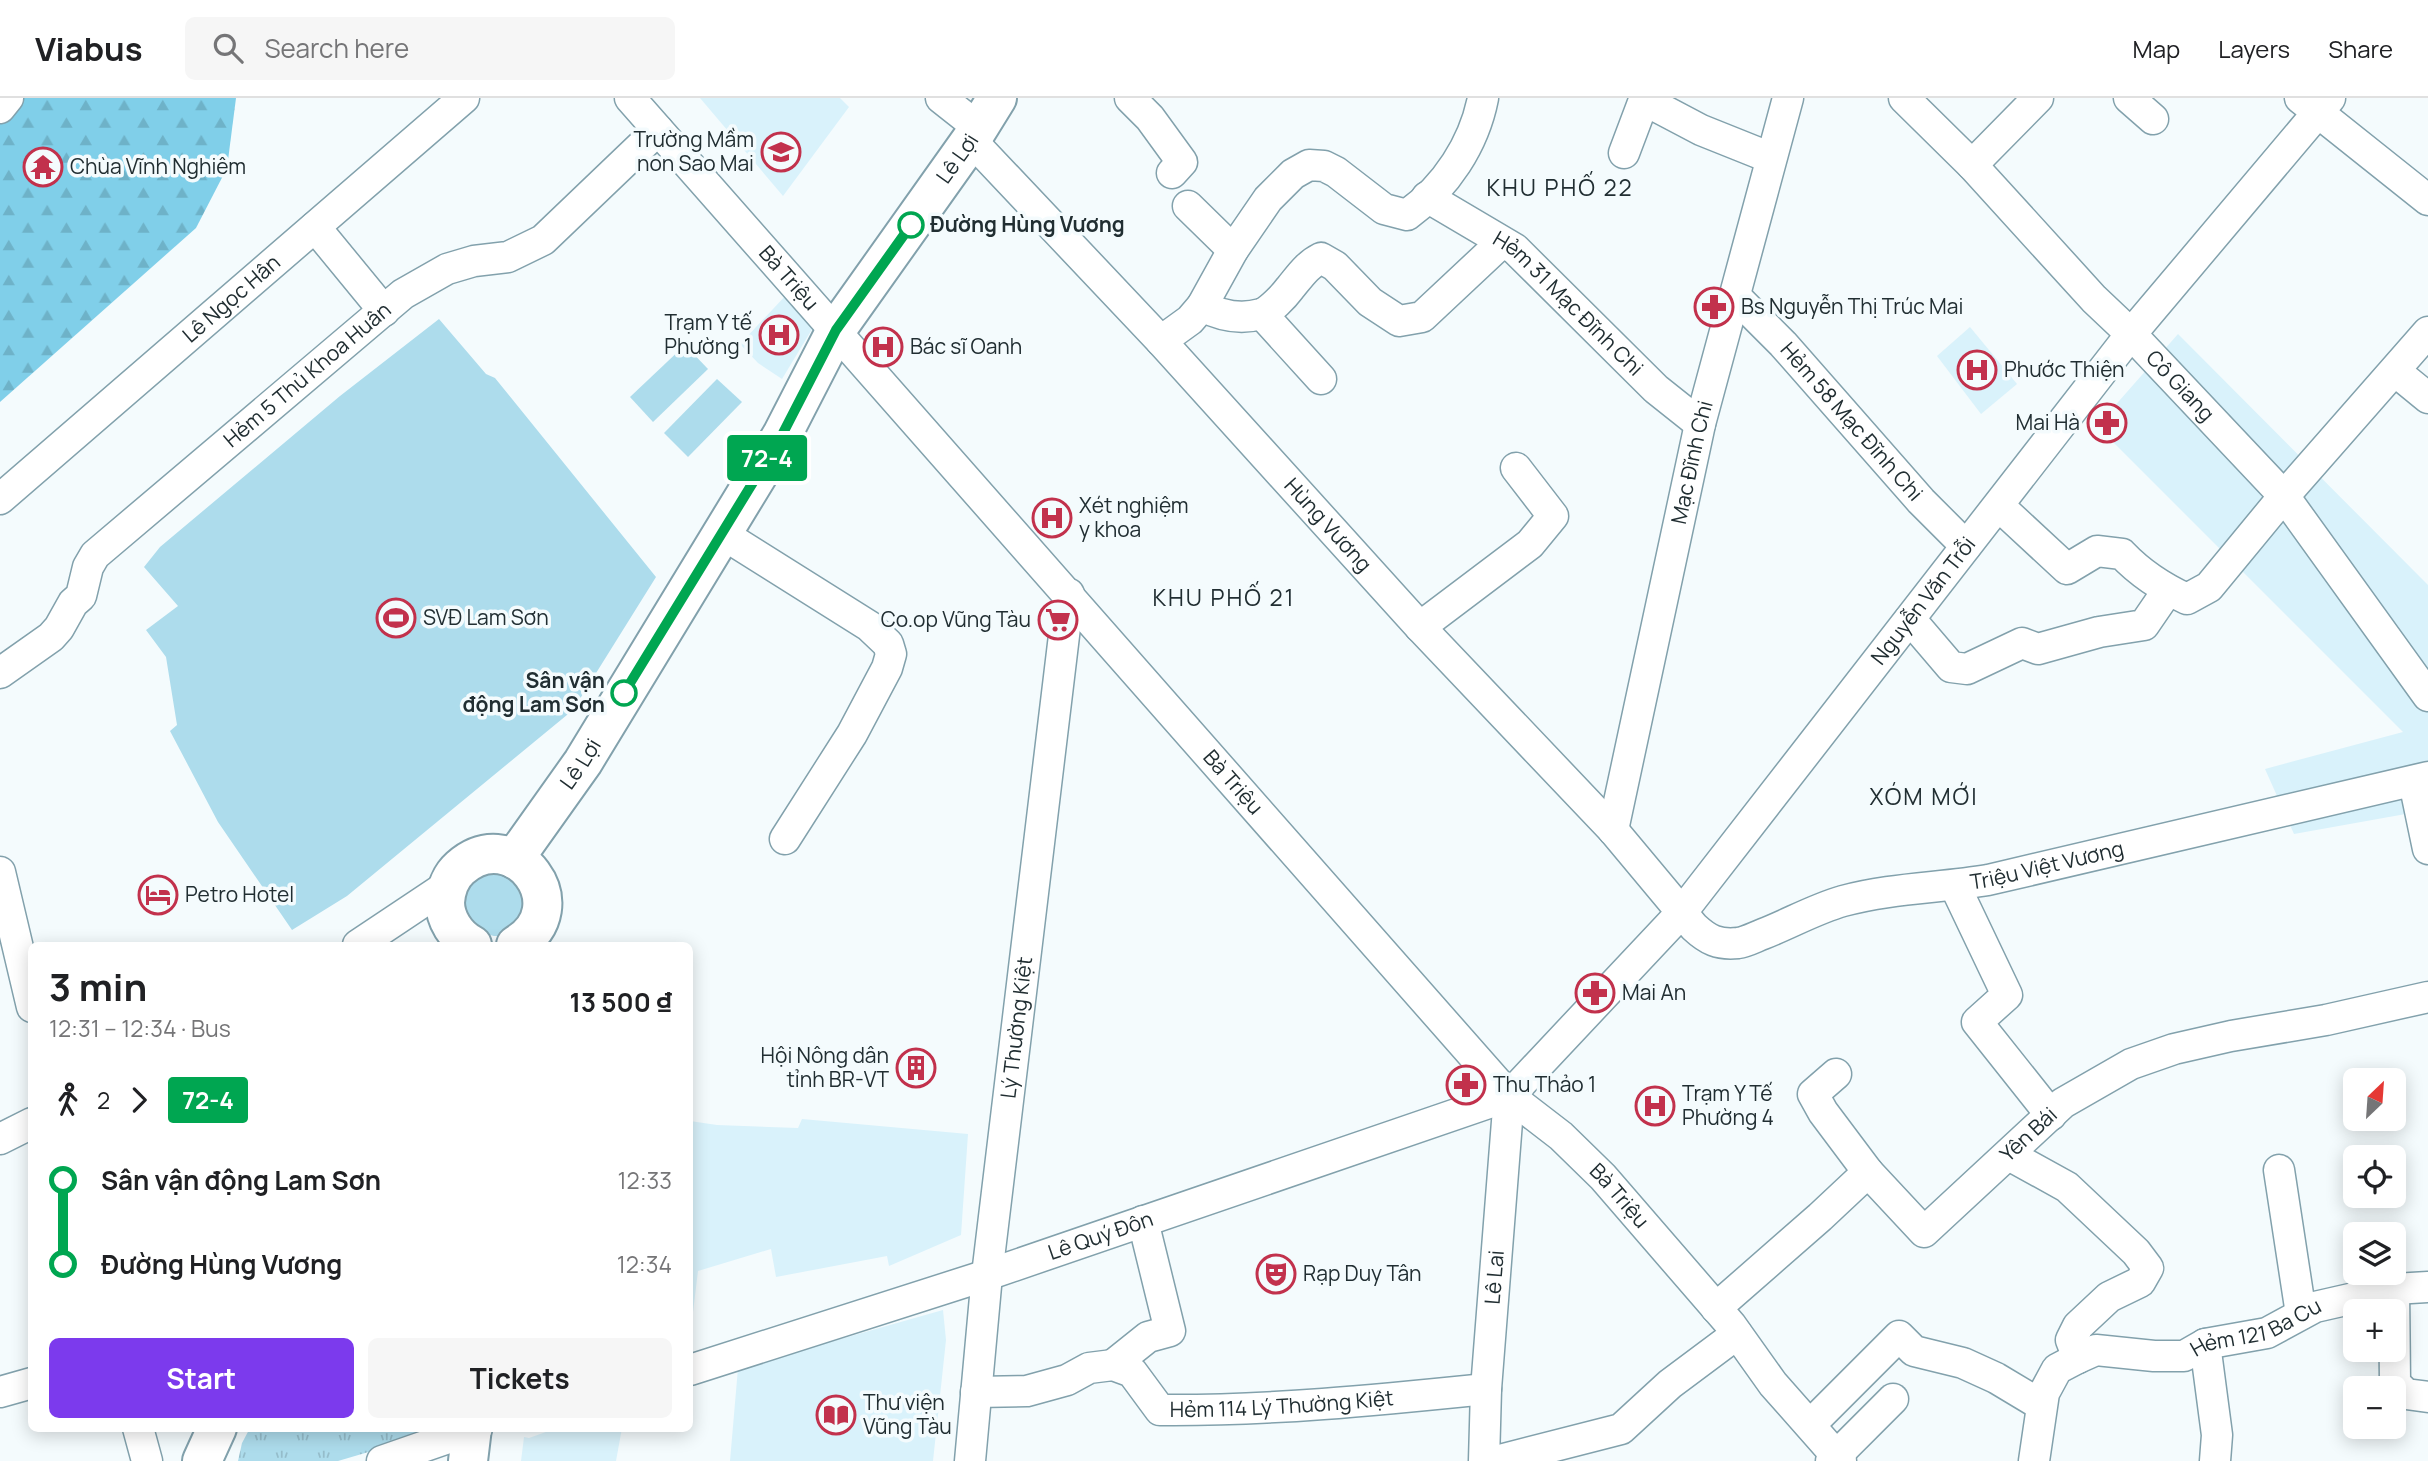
<!DOCTYPE html>
<meta charset="utf-8">
<style>
:root{--surface:#fff;--page:#f6f6f6;--text:#202124;--muted:#757577;--line:#e0e0e0;--accent:#7c3aed}
body{margin:0;font-family:Manrope,sans-serif;background:var(--page);color:var(--text);height:100vh;display:flex;flex-direction:column;font-size:26px;white-space:nowrap}
*{box-sizing:border-box;margin:0}
p{font-size:23px;color:var(--muted)}
.icon{flex:none;width:38px;height:38px;fill:none;stroke:currentColor;stroke-width:2;stroke-linecap:round;stroke-linejoin:round}
.map{position:relative;flex:1;overflow:hidden}
.side{position:absolute;left:28px;top:844px;width:665px;height:490px;display:flex;flex-direction:column;background:var(--surface);border-radius:10px;box-shadow:0 4px 18px #0003}
.side>*{flex:none}
.badge{padding:0 14px;border-radius:5px;font-size:24px;line-height:46px}
.needle{width:46px;rotate:25deg}
.buttons{position:absolute;left:2343px;top:970px;display:grid;gap:14px}
.buttons a{display:grid;place-items:center;width:63px;height:63px;border-radius:10px;background:var(--surface);box-shadow:0 4px 18px #0003;font-size:35px}
.map>.badge{position:absolute;translate:-50% -50%;box-shadow:0 0 0 4px #fff}
.legs{display:flex;align-items:center;gap:10px;height:77px;padding:0 21px;font-size:23px}
.legs p{margin-inline-start:auto}
.overview{display:flex;align-items:center;justify-content:space-between;height:119px;padding:0 21px}
h1{font-size:38px;font-weight:700;line-height:52px}
.cta{display:flex;gap:14px;margin-top:auto;padding:14px 21px}
.cta a{flex:1;height:80px;border-radius:10px;background:var(--accent);color:#fff;font-size:28px;font-weight:700;line-height:80px;text-align:center}
.cta a+a{background:var(--page);color:var(--text)}
ul{padding:0 21px;list-style:none}
li{display:flex;align-items:center;gap:24px;height:84px;font-size:26px}
li i{display:grid;place-items:center;width:10px;height:100%;margin:0 9px;background:currentColor}
li i::after{content:'';width:18px;height:18px;margin:-9px;border:5px solid;border-radius:50%;background:var(--surface)}
li p{margin-inline-start:auto}
li:first-child i{background:linear-gradient(#0000 50%,currentColor 0)}
li:last-child i{background:linear-gradient(currentColor 50%,#0000 0)}
header{display:flex;align-items:center;gap:42px;box-sizing:border-box;height:98px;padding:0 35px;background:var(--surface);border-bottom:2px solid var(--line)}
header strong{font-size:33px}
nav{display:flex;gap:38px;margin-inline-start:auto;font-size:24px}
.search{width:490px;height:63px;background:var(--page);display:flex;align-items:center;gap:18px;box-sizing:border-box;padding:0 24px;border-radius:10px;color:var(--muted);font-size:26px}
.map>svg:first-child{display:block}
</style>
<header>
<strong>Viabus</strong>
<div class="search"><svg class="icon" aria-label="search" viewBox="0 0 24 24"><circle cx="10" cy="10" r="6"/><path d="M15 15l6 6"/></svg>Search here</div>
<nav><a>Map</a><a>Layers</a><a>Share</a></nav>
</header>
<div class="map">
<svg width="2428" height="1363" viewBox="0 0 2428 1363">
<defs>
<pattern id="forest-firs" width="22" height="20" patternUnits="userSpaceOnUse" patternTransform="scale(1.75)"><rect width="22" height="20" fill="#80cfe9"/><path d="M5 1l3.5 6h-7zM16 11l3.5 6h-7z" fill="#6eb2c8"/></pattern>
<pattern id="park-tufts" width="24" height="20" patternUnits="userSpaceOnUse" patternTransform="scale(1.75)"><rect width="24" height="20" fill="#addcec"/><path d="M3 7l-1-3M5 7V3M7 7l1-3M15 17l-1-3M17 17v-4M19 17l1-3" fill="none" stroke="#95bdcb"/></pattern>
</defs>
<rect width="100%" height="100%" fill="#f4fbfd"/>
<g fill="#d9f2fb">
<polygon points="700,0 840,0 849,9 783,98"/>
<polygon points="788,195 814,228 782,281 758,265 740,246"/>
<polygon points="1970,229 2017,286 1981,316 1937,258"/>
<polygon points="2178,236 2428,487 2428,712 2294,736 2265,671 2403,634 2097,328"/>
<polygon points="802,1021 968,1036 961,1137 889,1168 887,1158 776,1179 771,1151 698,1173 690,1239 690,1023 717,1027 798,1030"/>
<polygon points="943,1212 946,1242 933,1363 730,1363 738,1270"/>
<polygon points="557,1330 622,1330 616,1363 521,1363 524,1339 529,1340"/>
</g>
<g fill="#addcec">
<polygon points="439,221 486,276 495,280 656,479 573,612 347,798 292,832 218,724 170,633 177,627 166,559 146,532 178,508 144,469 160,449 340,298"/>
<polygon points="685,247 708,271 653,324 630,299"/>
<polygon points="717,281 742,304 688,359 664,335"/>
<path d="M486,772L517,781L527,810C505,840 502,847 468,826L462,794Z"/>
</g>
<polygon fill="url(#forest-firs)" points="0,0 236,0 227,70 196,130 0,304"/>
<polygon fill="url(#park-tufts)" points="250,1330 450,1330 338,1363 238,1363 242,1345"/>
<g fill="none" stroke-linecap="round" stroke-linejoin="round">
<defs>
<g id="minor">
<path id="s1" d="M630,0L1509,998L1561,1038L1603,1079L1731,1227L1773,1286L1841,1363"/>
<polyline points="941,0 979,30"/>
<polyline points="1130,0 1150,20 1182,64 1172,75"/>
<path id="s2" d="M1904,0L1972,67L2094,201L2131,236L2284,398L2428,598"/>
<polyline points="2129,0 2153,21"/>
<polyline points="2300,0 2428,102"/>
<polyline points="0,10 8,0"/>
<path id="s3" d="M971,42L1161,243L1420,529L1613,732L1694,829C1708,842 1718,847 1738,845C1746,844 1755,839 1763,836C1791,825 1815,811 1843,803C1890,790 1940,790 1988,782L2428,679"/>
<polyline points="1624,55 1644,2 1701,32 1771,60"/>
<polyline points="1972,67 2038,0"/>
<path id="s4" d="M1427,99L1515,151L1656,291L1700,326"/>
<polyline points="1188,108 1233,152"/>
<polyline points="315,129 384,213"/>
<path id="s5" d="M1736,199L1783,246L1921,403L1966,448"/>
<path d="M1202,208C1221,218 1240,222 1261,216C1270,213 1284,198 1290,190C1300,178 1307,167 1321,160L1335,168L1370,204L1399,223L1422,219L1501,145"/>
<polyline points="1262,216 1321,281"/>
<path d="M1161,243L1190,222L1202,208L1233,152L1268,101L1293,76L1309,67L1324,68L1336,74L1384,111L1407,117C1446,89 1474,46 1483,0"/>
<polyline points="2395,273 2428,300"/>
<path id="s6" d="M0,401L464,0"/>
<path d="M1999,408L2067,471L2097,453L2122,456C2141,476 2163,490 2187,501L2209,489L2284,398L2428,234"/>
<polyline points="721,435 869,528 888,546 891,556 887,570 852,636 785,741"/>
<polyline points="1910,521 1951,569 1967,571 2022,545 2038,551 2099,534 2144,527 2168,492"/>
<polyline points="1420,529 1530,446 1553,418 1516,370"/>
<path id="s7" d="M0,575L51,539L59,530L73,505L81,498L88,469L95,457L403,196L447,171L474,163L508,159L543,142L658,32"/>
<polyline points="2414,684 2428,751"/>
<path id="s8" d="M1613,732L1700,326L1788,0"/>
<polyline points="0,774 32,909"/>
<polyline points="1955,788 2007,897 1977,924 2051,1017"/>
<polyline points="358,847 448,787"/>
<polyline points="1836,976 1813,996 1823,1014 1868,1074"/>
<polyline points="0,1041 32,1025"/>
<polyline points="2009,1057 2067,1089 2136,1154 2148,1170 2140,1184 2109,1199 2078,1228 2071,1242 2078,1260"/>
<polyline points="2279,1072 2301,1216"/>
<polyline points="2394,1191 2395,1285 2406,1296 2428,1299"/>
<path id="s9" d="M1716,1210L1820,1119L1868,1074L1924,1134L2063,1005L2131,966L2174,951L2231,938L2326,922L2428,899"/>
<polyline points="2205,1246 2217,1337 2215,1363"/>
<polyline points="1113,1267 1148,1239 1170,1233 1143,1123"/>
<path id="s10" d="M690,1272L987,1177L1509,998L1682,814L2131,236L2330,0"/>
<polyline points="0,1294 32,1285"/>
<path id="s11" d="M976,1294L1027,1293L1067,1282L1089,1270L1113,1267L1132,1274L1160,1312C1268,1313 1378,1302 1486,1291"/>
<polyline points="1810,1327 1899,1238 1914,1253 1963,1265 1996,1280 2041,1307"/>
<polyline points="138,1330 147,1363"/>
<polyline points="382,1363 477,1330"/>
<path id="s12" d="M970,1363L987,1177L1069,496"/>
<path id="s13" d="M1484,1363L1486,1291L1509,998"/>
<polyline points="1496,1363 1621,1331 1670,1286 1737,1236"/>
<polyline points="1831,1363 1893,1301"/>
<path id="s14" d="M2034,1363L2044,1295L2057,1271L2078,1260L2096,1252L2154,1258H2184L2205,1246L2267,1235L2315,1209L2394,1191L2428,1189"/>
</g>
<g id="major">
<path id="s15" d="M514,761L583,664L782,337L836,232L971,42L997,0"/>
<path d="M472,847C456,839 445,821 445,804C446,791 451,778 460,770C514,722 580,809 516,847"/>
<polyline points="202,1363 217,1330"/>
<polyline points="468,1363 472,1330"/>
</g>
</defs>
<use href="#minor" stroke="#82a1ac" stroke-width="33"/>
<use href="#major" stroke="#82a1ac" stroke-width="42"/>
<use href="#minor" stroke="#fff" stroke-width="30"/>
<use href="#major" stroke="#fff" stroke-width="38"/>
</g>
<g fill="none" stroke-linecap="round" stroke-linejoin="round">
<defs>
<polyline id="line-1" points="624,595 782,337 836,232 911,127"/>
</defs>
<use href="#line-1" stroke="#fff" stroke-width="16"/>
<use href="#line-1" stroke="#00a651" stroke-width="10"/>
</g>
<defs>
<symbol id="school-ring" viewBox="-11 -11 22 22"><circle r="9.5" fill="#f4fbfd" stroke="#c2314c" stroke-width="1.5"/><path d="M0-5L7-2L0 1L-7-2ZM-4 1L0 2.5L4 1V4Q0 6-4 4Z" fill="#c2314c"/></symbol>
<symbol id="temple-ring" viewBox="-11 -11 22 22"><circle r="9.5" fill="#f4fbfd" stroke="#c2314c" stroke-width="1.5"/><path d="M0-6L5-2H3V0L6.5 2.5H4V6H1.5V3h-3V6H-4V2.5H-6.5L-3 0V-2H-5Z" fill="#c2314c"/></symbol>
<symbol id="pharmacy-ring" viewBox="-11 -11 22 22"><circle r="9.5" fill="#f4fbfd" stroke="#c2314c" stroke-width="1.5"/><path d="M-2-6h4v4h4v4h-4v4h-4v-4h-4v-4h4Z" fill="#c2314c"/></symbol>
<symbol id="hospital-ring" viewBox="-11 -11 22 22"><circle r="9.5" fill="#f4fbfd" stroke="#c2314c" stroke-width="1.5"/><path d="M-5-5h3v3.5h4V-5h3V5h-3V1.5h-4V5h-3Z" fill="#c2314c"/></symbol>
<symbol id="stadium-ring" viewBox="-11 -11 22 22"><circle r="9.5" fill="#f4fbfd" stroke="#c2314c" stroke-width="1.5"/><path d="M0-5a6.5 5 0 1 0 0 10a6.5 5 0 1 0 0-10ZM-3.5-1.8h7v3.6h-7Z" fill="#c2314c"/></symbol>
<symbol id="supermarket-ring" viewBox="-11 -11 22 22"><circle r="9.5" fill="#f4fbfd" stroke="#c2314c" stroke-width="1.5"/><path d="M-6-5.5h2.5l.6 2H6L4.5 2H-2.5L-4.4-4H-6ZM-1.5 3.2a1.3 1.3 0 1 0 .1 0ZM3 3.2a1.3 1.3 0 1 0 .1 0Z" fill="#c2314c"/></symbol>
<symbol id="hotel-ring" viewBox="-11 -11 22 22"><circle r="9.5" fill="#f4fbfd" stroke="#c2314c" stroke-width="1.5"/><path d="M-6-4.5h1.5V1H6V5H4.5V3h-9V5H-6ZM-4 0a1.8 1.8 0 1 1 3.6 0ZM.5 0V-2.5h3Q6-2.5 6 0Z" fill="#c2314c"/></symbol>
<symbol id="building-ring" viewBox="-11 -11 22 22"><circle r="9.5" fill="#f4fbfd" stroke="#c2314c" stroke-width="1.5"/><path d="M-4-6H4V6H1V3H-1V6H-4ZM-2.5-4.3h1.7v1.8h-1.7ZM.8-4.3h1.7v1.8H.8ZM-2.5-1h1.7V.8h-1.7ZM.8-1h1.7V.8H.8Z" fill="#c2314c"/></symbol>
<symbol id="theatre-ring" viewBox="-11 -11 22 22"><circle r="9.5" fill="#f4fbfd" stroke="#c2314c" stroke-width="1.5"/><path d="M-5-5.5Q0-4 5-5.5V0Q5 5 0 6Q-5 5-5 0ZM-3.3-2.5H-1v1.5H-3.3ZM1-2.5H3.3v1.5H1ZM-2.8 1Q0 5.5 2.8 1Z" fill="#c2314c"/></symbol>
<symbol id="library-ring" viewBox="-11 -11 22 22"><circle r="9.5" fill="#f4fbfd" stroke="#c2314c" stroke-width="1.5"/><path d="M-6-4Q-3-5.5-.7-3.5V5Q-3 3-6 4ZM6-4Q3-5.5 .7-3.5V5Q3 3 6 4Z" fill="#c2314c"/></symbol>
</defs>
<g fill-rule="evenodd">
<use href="#school-ring" x="759" y="32" width="44" height="44"/>
<use href="#temple-ring" x="21" y="47" width="44" height="44"/>
<use href="#pharmacy-ring" x="1692" y="187" width="44" height="44"/>
<use href="#hospital-ring" x="757" y="215" width="44" height="44"/>
<use href="#hospital-ring" x="861" y="227" width="44" height="44"/>
<use href="#hospital-ring" x="1955" y="250" width="44" height="44"/>
<use href="#pharmacy-ring" x="2085" y="303" width="44" height="44"/>
<use href="#hospital-ring" x="1030" y="398" width="44" height="44"/>
<use href="#stadium-ring" x="374" y="498" width="44" height="44"/>
<use href="#supermarket-ring" x="1036" y="500" width="44" height="44"/>
<use href="#hotel-ring" x="136" y="775" width="44" height="44"/>
<use href="#pharmacy-ring" x="1573" y="873" width="44" height="44"/>
<use href="#building-ring" x="894" y="948" width="44" height="44"/>
<use href="#pharmacy-ring" x="1444" y="965" width="44" height="44"/>
<use href="#hospital-ring" x="1633" y="986" width="44" height="44"/>
<use href="#theatre-ring" x="1254" y="1154" width="44" height="44"/>
<use href="#library-ring" x="814" y="1295" width="44" height="44"/>
</g>
<g fill="#fff" stroke="#00a651" stroke-width="3.5">
<circle cx="911" cy="127" r="12"/>
<circle cx="624" cy="595" r="12"/>
</g>
<g text-anchor="middle" stroke-width="7" stroke-linejoin="round" paint-order="stroke">
<g font-size="21" fill="#212e32" stroke="#f4fbfd" text-anchor="start">
<text x="754" y="49" text-anchor="end">Trường Mầm<tspan x="754" dy="24">non Sao Mai</tspan></text>
<text x="70" y="76">Chùa Vĩnh Nghiêm</text>
<text x="1741" y="216">Bs Nguyễn Thị Trúc Mai</text>
<text x="752" y="232" text-anchor="end">Trạm Y tế<tspan x="752" dy="24">Phường 1</tspan></text>
<text x="910" y="256">Bác sĩ Oanh</text>
<text x="2004" y="279">Phước Thiện</text>
<text x="2080" y="332" text-anchor="end">Mai Hà</text>
<text x="1079" y="415">Xét nghiệm<tspan x="1079" dy="24">y khoa</tspan></text>
<text x="423" y="527">SVĐ Lam Sơn</text>
<text x="1031" y="529" text-anchor="end">Co.op Vũng Tàu</text>
<text x="185" y="804">Petro Hotel</text>
<text x="1622" y="902">Mai An</text>
<text x="889" y="965" text-anchor="end">Hội Nông dân<tspan x="889" dy="24">tỉnh BR-VT</tspan></text>
<text x="1493" y="994">Thu Thảo 1</text>
<text x="1682" y="1003">Trạm Y Tế<tspan x="1682" dy="24">Phường 4</tspan></text>
<text x="1303" y="1183">Rạp Duy Tân</text>
<text x="863" y="1312">Thư viện<tspan x="863" dy="24">Vũng Tàu</tspan></text>
</g>
<g font-size="21" fill="#212e32" stroke="#f4fbfd">
<text dy="7" stroke="none"><textPath href="#s15" startOffset="830">Lê Lợi</textPath></text>
<text dy="7" stroke="none"><textPath href="#s1" startOffset="240">Bà Triệu</textPath></text>
<text dy="7" stroke="none"><textPath href="#s6" startOffset="306">Lê Ngọc Hân</textPath></text>
<text dy="7" stroke="none"><textPath href="#s4" startOffset="178">Hẻm 31 Mạc Đĩnh Chi</textPath></text>
<text dy="7" stroke="none"><textPath href="#s7" startOffset="436">Hẻm 5 Thủ Khoa Huân</textPath></text>
<text dy="7" stroke="none"><textPath href="#s2" startOffset="399">Cô Giang</textPath></text>
<text dy="7" stroke="none"><textPath href="#s5" startOffset="170">Hẻm 58 Mạc Đĩnh Chi</textPath></text>
<text dy="7" stroke="none"><textPath href="#s8" startOffset="376">Mạc Đĩnh Chi</textPath></text>
<text dy="7" stroke="none"><textPath href="#s3" startOffset="525">Hùng Vương</textPath></text>
<text dy="7" stroke="none"><textPath href="#s10" startOffset="1510">Nguyễn Văn Trỗi</textPath></text>
<text dy="7" stroke="none"><textPath href="#s15" startOffset="116">Lê Lợi</textPath></text>
<text dy="7" stroke="none"><textPath href="#s1" startOffset="912">Bà Triệu</textPath></text>
<text dy="7" stroke="none"><textPath href="#s3" startOffset="1438">Triệu Việt Vương</textPath></text>
<text dy="7" stroke="none"><textPath href="#s12" startOffset="436">Lý Thường Kiệt</textPath></text>
<text dy="7" stroke="none"><textPath href="#s9" startOffset="429">Yên Bái</textPath></text>
<text dy="7" stroke="none"><textPath href="#s1" startOffset="1479">Bà Triệu</textPath></text>
<text dy="7" stroke="none"><textPath href="#s10" startOffset="432">Lê Quý Đôn</textPath></text>
<text dy="7" stroke="none"><textPath href="#s13" startOffset="184">Lê Lai</textPath></text>
<text dy="7" stroke="none"><textPath href="#s14" startOffset="306">Hẻm 121 Ba Cu</textPath></text>
<text dy="7" stroke="none"><textPath href="#s11" startOffset="331">Hẻm 114 Lý Thường Kiệt</textPath></text>
</g>
<g font-size="21" font-weight="bold" fill="#212e32" stroke="#f4fbfd" text-anchor="start">
<text x="930" y="134">Đường Hùng Vương</text>
<text x="605" y="590" text-anchor="end">Sân vận<tspan x="605" dy="24">động Lam Sơn</tspan></text>
</g>
<g font-size="23" letter-spacing="2" fill="#212e32" stroke="#f4fbfd">
<text x="1560" y="98">KHU PHỐ 22</text>
<text x="1224" y="508">KHU PHỐ 21</text>
<text x="1924" y="707">XÓM MỚI</text>
</g>
</g>
</svg>
<div class="buttons">
<a><svg class="needle" viewBox="-14 -14 28 28"><path d="M0-13l5 13h-10z" fill="#e53935"/><path d="M0 13l5-13h-10z" fill="#757577"/></svg></a>
<a><svg class="icon" aria-label="locate" viewBox="0 0 24 24"><circle cx="12" cy="12" r="6"/><path d="M12 2v4M12 18v4M2 12h4M18 12h4"/></svg></a>
<a><svg class="icon" aria-label="layers" viewBox="0 0 24 24"><path d="M12 4l9 5-9 5-9-5zM3 14l9 5 9-5"/></svg></a>
<a>+</a>
<a>−</a>
</div>
<b class="badge" style="left:767px;top:360px;background:#00a651;color:#fff">72-4</b>
<section class="side">
<div class="overview"><div><h1>3 min</h1><p>12:31 – 12:34 · Bus</p></div><b>13 500 ₫</b></div>
<div class="legs"><svg class="icon" aria-label="walk" viewBox="0 0 24 24"><circle cx="13" cy="4" r="2"/><path d="M13 8l-2 6 4 7M11 14l-3 7M7 12l3-4h3l4 4"/></svg>2<svg class="icon" aria-label="forward" viewBox="0 0 24 24"><path d="M9 5l7 7-7 7"/></svg><b class="badge" style="background:#00a651;color:#fff">72-4</b></div>
<ul>
<li><i style="color:#00a651"></i><b>Sân vận động Lam Sơn</b><p>12:33</p></li>
<li><i style="color:#00a651"></i><b>Đường Hùng Vương</b><p>12:34</p></li>
</ul>
<div class="cta"><a>Start</a><a>Tickets</a></div>
</section>
</div>
